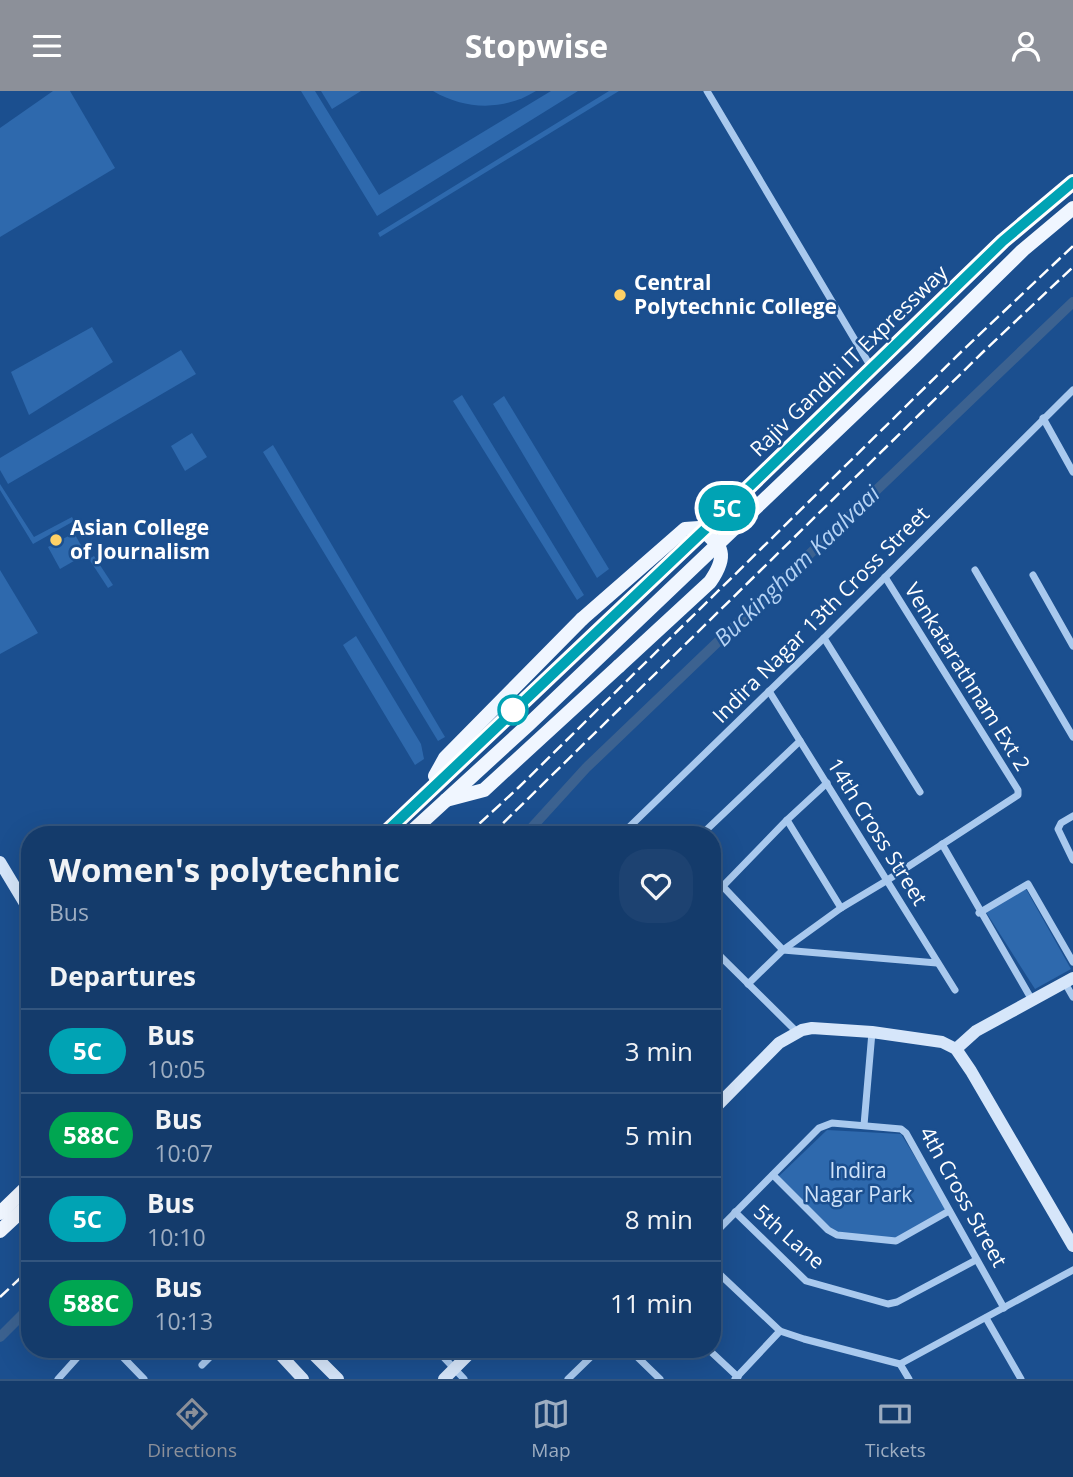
<!DOCTYPE html>
<style>
:root{--surface:#143b6b;--page:#1d4271;--text:#f1f3f6;--muted:#9dadc1;--line:#33557e;--accent:#8c9099}
body{margin:0;font-family:"Open Sans",sans-serif;background:var(--page);color:var(--text);height:100vh;display:flex;flex-direction:column;font-size:26px;white-space:nowrap}
*{box-sizing:border-box;margin:0}
p{font-size:23px;color:var(--muted)}
.icon{flex:none;width:38px;height:38px;fill:none;stroke:currentColor;stroke-width:2;stroke-linecap:round;stroke-linejoin:round}
.map{position:relative;flex:1;overflow:hidden}
.details{position:absolute;left:21px;top:735px;width:700px;height:532px;display:flex;flex-direction:column;background:var(--surface);border-radius:28px;box-shadow:0 7px 28px #0002,0 0 0 2px var(--line)}
.details>*{flex:none}
.badge{padding:0 14px;border-radius:23px;font-size:24px;line-height:46px}
.map>.badge{position:absolute;translate:-50% -50%;box-shadow:0 0 0 4px #fff}
h2{padding:0 28px;font-size:26px;line-height:63px}
.round{display:grid;place-items:center;flex:none;width:74px;height:74px;border-radius:28px;background:var(--page)}
.head{display:flex;align-items:center;justify-content:space-between;height:119px;padding:0 28px}
h1{font-size:33px;font-weight:700;line-height:52px}
ul{padding:0;list-style:none}
li{display:flex;align-items:center;gap:21px;height:84px;padding:0 28px;border-top:2px solid var(--line)}
li div{flex:1}
li b{display:block;font-size:26px}
li em{font-style:normal}
li .badge{min-width:77px;font-weight:700;text-align:center}
header{display:flex;justify-content:space-between;align-items:center;height:91px;padding:0 28px;background:var(--accent);color:#fff;font-size:32px;font-weight:700}
.dock{display:flex;justify-content:space-around;align-items:center;height:98px;border-top:2px solid var(--line);background:var(--surface);font-size:19px;color:var(--muted)}
.dock a{display:grid;justify-items:center;gap:4px}
.dock .selected{color:var(--accent)}
.map>svg:first-child{display:block}
</style>
<header><svg class="icon" aria-label="menu" viewBox="0 0 24 24"><path d="M4 6h16M4 12h16M4 18h16"/></svg>Stopwise<svg class="icon" aria-label="person" viewBox="0 0 24 24"><circle cx="12" cy="8" r="4"/><path d="M4 21q1-7 8-7t8 7"/></svg></header>
<div class="map">
<svg width="1073" height="1288" viewBox="0 0 1073 1288">
<rect width="100%" height="100%" fill="#1b4f8f"/>
<g fill="#2e69ad">
<polygon points="53,0 70,0 115,77 0,146 0,37"/>
<polygon points="301,0 315,0 379,104 551,0 578,0 377,125"/>
<polygon points="321,0 361,0 332,18"/>
<path d="M433,0H536C504,20 465,19 433,0Z"/>
<polygon points="609,0 619,0 380,146 378,142"/>
<polygon points="92,236 113,271 29,324 11,281"/>
<polygon points="181,259 196,283 8,393 0,379 0,367"/>
<polygon points="462,304 584,504 577,509 453,310"/>
<polygon points="504,305 609,478 597,487 493,313"/>
<polygon points="192,342 207,366 185,380 171,355"/>
<polygon points="273,354 445,646 438,650 263,361"/>
<polygon points="0,393 34,446 72,426 74,430 33,453 0,399"/>
<polygon points="74,442 86,463 60,478 48,456"/>
<polygon points="94,465 113,494 108,497 89,468"/>
<polygon points="0,479 38,542 0,563"/>
<polygon points="356,545 421,653 424,668 415,674 343,554"/>
<polygon points="1026,798 1071,878 1035,898 986,821"/>
<polygon points="827,1039 901,1043 948,1120 896,1149 833,1141 777,1087"/>
</g>
<g fill="none" stroke-linecap="round" stroke-linejoin="round">
<g stroke="#3c6290" stroke-width="10">
<polyline points="525,744 586,677 1073,211"/>
<polyline points="0,1246 30,1216"/>
</g>
<g stroke="#a9c9ee" stroke-width="7">
<polyline points="707,0 871,276"/>
<polyline points="1043,327 1073,381"/>
<polyline points="975,479 1073,646"/>
<polyline points="1033,484 1073,555"/>
<polyline points="824,547 920,701"/>
<polyline points="769,600 955,899"/>
<polyline points="1073,725 1061,732 1058,738 1073,769"/>
<polyline points="787,729 841,817"/>
<polyline points="621,744 824,547 1073,299"/>
<polyline points="701,744 800,650"/>
<polyline points="942,753 1032,909"/>
<polyline points="712,784 783,859 937,872"/>
<polyline points="723,795 787,729 827,692"/>
<polyline points="979,822 1028,793 1073,871"/>
<polyline points="712,857 797,941"/>
<polyline points="1065,892 1073,906"/>
<polyline points="748,893 783,859 841,817 886,790 1018,704 1018,699 885,486"/>
<polyline points="864,1034 872,941"/>
<polyline points="773,1084 828,1139 837,1144 896,1150 949,1120"/>
<polyline points="735,1121 806,1190 888,1213 897,1211 976,1169"/>
<polyline points="712,1145 819,1037 832,1032 901,1038 906,1042 1004,1217"/>
<polyline points="712,1176 780,1240 804,1248 900,1273 1073,1179"/>
<polyline points="986,1227 1021,1288"/>
<polyline points="115,1258 144,1288"/>
<polyline points="436,1258 464,1288"/>
<polyline points="629,1258 660,1288"/>
<polyline points="708,1258 738,1286"/>
<polyline points="900,1273 909,1288"/>
<polyline points="202,1274 218,1258"/>
<polyline points="58,1288 85,1258"/>
<polyline points="568,1288 599,1258"/>
<polyline points="735,1288 780,1240"/>
</g>
<g stroke="#d6e6fa" stroke-width="12">
<polyline points="0,771 30,821"/>
<polyline points="956,958 976,940 1073,887"/>
<polyline points="712,1020 779,952 802,939 812,937 872,941 942,951 956,958 971,980 1073,1155"/>
<polyline points="275,1258 303,1288"/>
<polyline points="308,1258 338,1288"/>
<polyline points="444,1288 474,1258"/>
</g>
<g stroke="#f0f6ff" stroke-width="14">
<polyline points="435,685 445,667 582,528"/>
<polyline points="446,709 484,699 619,575"/>
<polyline points="383,744 716,428 1003,150 1073,91"/>
<polyline points="408,744 528,634 915,265 1023,159 1073,117"/>
<polyline points="0,1122 30,1093"/>
<polyline points="0,1140 30,1112"/>
</g>
<g stroke="#fff" stroke-width="2.5" stroke-dasharray="12 5" stroke-linecap="butt">
<polyline points="467,744 518,697 962,260 1073,155"/>
<polyline points="491,744 983,261 1073,176"/>
<polyline points="0,1206 30,1178"/>
</g>
<path stroke="#f0f6ff" stroke-width="14" d="M582,528L685,438L699,437C724,455 728,465 710,491L619,575"/>
</g>
<g fill="none" stroke-linecap="round" stroke-linejoin="round">
<defs>
<polyline id="line" points="383,744 716,428 1003,150 1073,91"/>
</defs>
<use href="#line" stroke="#fff" stroke-width="16"/>
<use href="#line" stroke="#00a3b4" stroke-width="10"/>
</g>
<g fill="#ffd166" stroke="#1b4f8f" stroke-width="2.5">
<circle cx="620" cy="204" r="7"/>
<circle cx="56" cy="449" r="7"/>
</g>
<circle fill="#fff" stroke="#00a3b4" stroke-width="3.5" cx="513" cy="619" r="14"/>
<g text-anchor="middle" stroke-width="5" stroke-linejoin="round" paint-order="stroke">
<g font-size="21" font-weight="bold" fill="#fff" stroke="#1b4f8f" text-anchor="start">
<text x="634" y="199">Central<tspan x="634" dy="24">Polytechnic College</tspan></text>
<text x="70" y="444">Asian College<tspan x="70" dy="24">of Journalism</tspan></text>
</g>
<g font-size="21" fill="#fff" stroke="#1b4f8f">
<text transform="translate(849 270) rotate(-44)" y="7">Rajiv Gandhi IT Expressway</text>
<text transform="translate(821 524) rotate(-45)" y="7">Indira Nagar 13th Cross Street</text>
<text transform="translate(967 586) rotate(58)" y="7">Venkatarathnam Ext 2</text>
<text transform="translate(877 741) rotate(58)" y="7">14th Cross Street</text>
<text transform="translate(963 1106) rotate(61)" y="7">4th Cross Street</text>
<text transform="translate(789 1146) rotate(41)" y="7">5th Lane</text>
</g>
<g font-size="21" fill="#cfe3fa" stroke="#1b4f8f">
<text x="858" y="1087">Indira<tspan x="858" dy="24">Nagar Park</tspan></text>
</g>
<g font-size="23" font-style="italic" fill="#b5d3f5" stroke="#1b4f8f">
<text transform="translate(797 475) rotate(-44)" y="8">Buckingham Kaalvaai</text>
</g>
</g>
</svg>
<b class="badge" style="left:727px;top:417px;background:#00a3b4;color:#fff">5C</b>
<section class="details">
<div class="head"><div><h1>Women's polytechnic</h1><p>Bus</p></div><a class="round"><svg class="icon" aria-label="heart" viewBox="0 0 24 24"><path d="M12 20l-8-8c-3-5 5-10 8-4 3-6 11-1 8 4z"/></svg></a></div>
<h2>Departures</h2>
<ul>
<li><span class="badge" style="background:#00a3b4;color:#fff">5C</span><div><b>Bus</b><p>10:05</p></div><em>3 min</em></li>
<li><span class="badge" style="background:#00a651;color:#fff">588C</span><div><b>Bus</b><p>10:07</p></div><em>5 min</em></li>
<li><span class="badge" style="background:#00a3b4;color:#fff">5C</span><div><b>Bus</b><p>10:10</p></div><em>8 min</em></li>
<li><span class="badge" style="background:#00a651;color:#fff">588C</span><div><b>Bus</b><p>10:13</p></div><em>11 min</em></li>
</ul>
</section>
</div>
<nav class="dock">
<a class="selected"><svg class="icon" aria-label="directions" viewBox="0 0 24 24"><path d="M12 3l9 9-9 9-9-9zM9 14v-3h6M13 9l2 2-2 2"/></svg>Directions</a>
<a><svg class="icon" aria-label="map" viewBox="0 0 24 24"><path d="M3 6l6-2 6 2 6-2v14l-6 2-6-2-6 2zM9 4v14M15 6v14"/></svg>Map</a>
<a><svg class="icon" aria-label="tickets" viewBox="0 0 24 24"><path d="M3 7h18v10H3zM15 7v10"/></svg>Tickets</a>
</nav>
